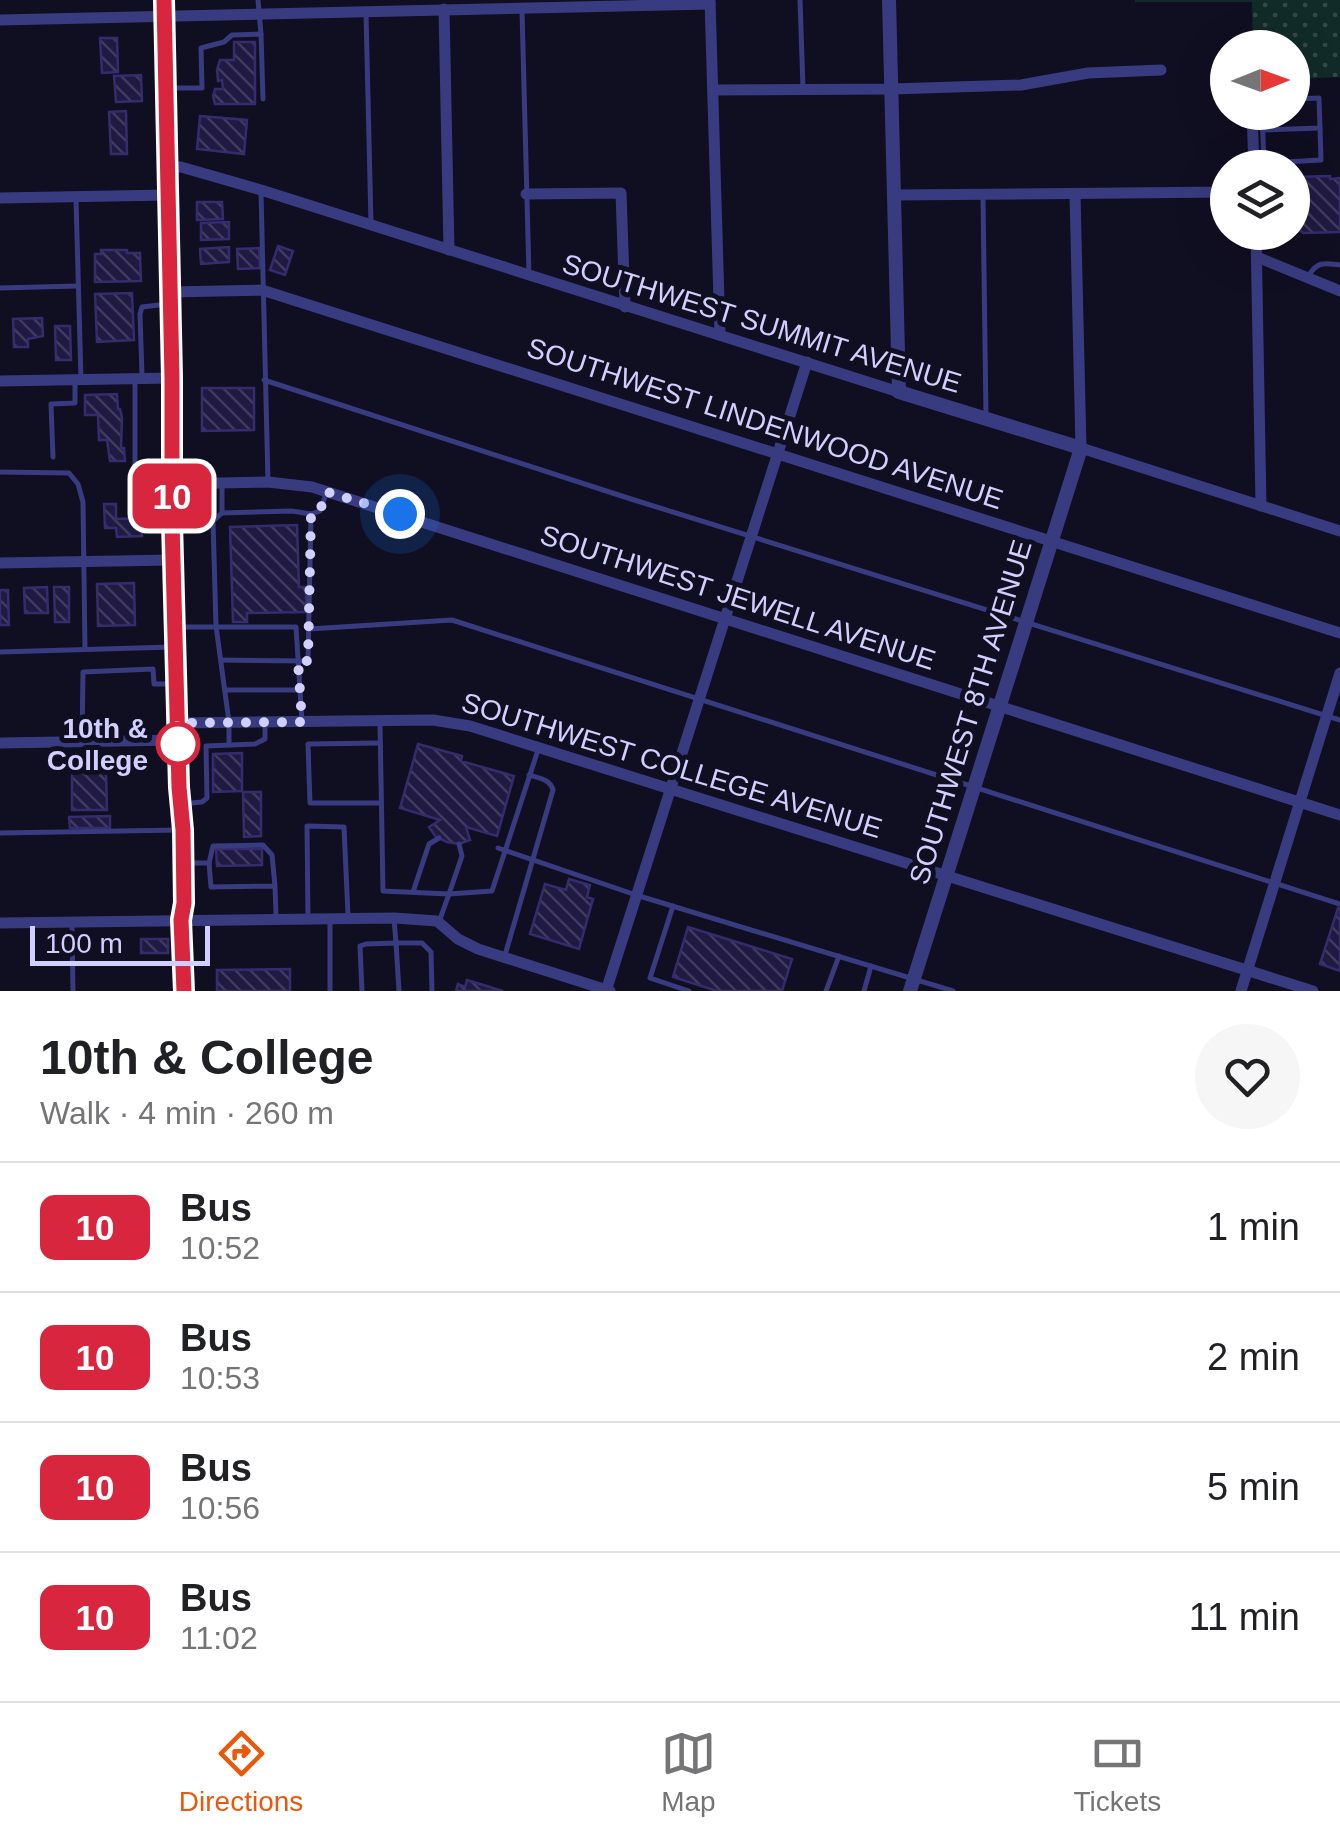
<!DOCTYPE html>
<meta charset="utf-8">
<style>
:root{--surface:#fff;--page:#f6f6f6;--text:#202124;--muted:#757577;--line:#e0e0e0;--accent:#ea580c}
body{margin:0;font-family:Arial,sans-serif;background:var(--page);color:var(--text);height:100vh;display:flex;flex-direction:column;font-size:38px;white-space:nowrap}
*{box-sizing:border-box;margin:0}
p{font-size:32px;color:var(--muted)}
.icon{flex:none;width:55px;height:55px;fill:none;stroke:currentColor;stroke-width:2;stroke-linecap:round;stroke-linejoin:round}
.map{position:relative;height:991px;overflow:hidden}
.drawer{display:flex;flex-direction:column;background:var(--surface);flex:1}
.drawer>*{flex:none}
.badge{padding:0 20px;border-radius:15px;font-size:35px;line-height:65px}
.needle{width:65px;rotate:89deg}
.fabs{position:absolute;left:1210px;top:30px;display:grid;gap:20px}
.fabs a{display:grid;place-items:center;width:100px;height:100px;border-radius:50%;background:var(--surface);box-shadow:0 10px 40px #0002;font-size:50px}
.scale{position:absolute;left:30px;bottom:25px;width:180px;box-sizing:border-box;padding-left:10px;border:5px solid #d1cffe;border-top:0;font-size:28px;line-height:35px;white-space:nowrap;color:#d1cffe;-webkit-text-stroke:8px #100e21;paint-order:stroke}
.you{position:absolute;width:50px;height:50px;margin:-25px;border:8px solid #fff;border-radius:50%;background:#1a73e8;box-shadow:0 0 0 15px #1a73e833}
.map>.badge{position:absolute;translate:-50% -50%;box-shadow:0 0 0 5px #fff}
.round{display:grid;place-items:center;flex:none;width:105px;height:105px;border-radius:52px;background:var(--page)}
.overview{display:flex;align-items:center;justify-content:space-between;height:170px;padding:0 40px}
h1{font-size:48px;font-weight:800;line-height:75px}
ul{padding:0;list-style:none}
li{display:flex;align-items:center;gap:30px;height:130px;padding:0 40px;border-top:2px solid var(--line)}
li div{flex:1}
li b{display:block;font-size:38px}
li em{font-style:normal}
li .badge{min-width:110px;font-weight:700;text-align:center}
.tab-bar{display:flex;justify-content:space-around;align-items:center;height:140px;border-top:2px solid var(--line);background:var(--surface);font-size:28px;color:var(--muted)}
.tab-bar a{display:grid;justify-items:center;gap:5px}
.tab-bar .active{color:var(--accent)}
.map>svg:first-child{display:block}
</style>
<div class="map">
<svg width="1340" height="991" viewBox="0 0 1340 991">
<defs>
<pattern id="park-dots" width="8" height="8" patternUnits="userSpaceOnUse" patternTransform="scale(2.5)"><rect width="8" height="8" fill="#112b29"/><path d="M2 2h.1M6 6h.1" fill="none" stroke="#334949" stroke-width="1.8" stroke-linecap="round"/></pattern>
<pattern id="building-back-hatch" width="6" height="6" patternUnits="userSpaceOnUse" patternTransform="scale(2.5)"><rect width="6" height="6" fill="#201a42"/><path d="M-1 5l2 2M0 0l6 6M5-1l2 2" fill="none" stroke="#3f3a5e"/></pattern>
</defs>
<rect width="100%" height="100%" fill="#100e21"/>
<polygon fill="url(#park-dots)" points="1135,0 1340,0 1340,77 1293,79 1292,48 1253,47 1252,2 1135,2"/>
<g fill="url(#building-back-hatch)" stroke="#352c6e" stroke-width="2.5">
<polygon points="100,38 117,38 118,72 102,73"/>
<polygon points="234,42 255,42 255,104 215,104 213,96 215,89 223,89 222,80 218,81 217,70 220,60 234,60"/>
<polygon points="141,75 142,101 116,102 114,76"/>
<polygon points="126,111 127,154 111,154 109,112"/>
<polygon points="200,116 247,120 244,154 197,149"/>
<polygon points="1330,176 1330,179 1340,178 1340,232 1303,233 1292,223 1293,177"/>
<polygon points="197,202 222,202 223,219 197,220"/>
<polygon points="229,222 229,239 201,240 201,223"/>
<polygon points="278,246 293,251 285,275 270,270"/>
<polygon points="229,247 229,262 201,264 200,249"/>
<polygon points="259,248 260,268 238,269 237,249"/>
<polygon points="101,250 127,250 127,253 140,253 141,281 95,282 95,254 101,254"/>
<polygon points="132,293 134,340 97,342 95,294"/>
<polygon points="42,318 43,336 28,339 28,347 14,347 13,319"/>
<polygon points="55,326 70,326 71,360 56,360"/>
<polygon points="202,388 254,388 254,430 202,431"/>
<polygon points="117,394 118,409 120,409 122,418 121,448 124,448 125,461 110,461 107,440 99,440 98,415 85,415 85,395"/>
<polygon points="104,504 116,504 116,519 141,518 142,536 117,537 116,528 105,528"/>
<polygon points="297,525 299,587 306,587 306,612 247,613 247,622 233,622 230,527"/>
<polygon points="134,583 135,625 98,626 97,584"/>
<polygon points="47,587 48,613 25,613 24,588"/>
<polygon points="54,587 69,587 69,622 55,622"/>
<polygon points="0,590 8,590 9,625 0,625"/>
<polygon points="418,744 462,756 461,761 514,776 497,836 466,827 470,840 459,844 447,842 436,837 429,827 440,820 400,808"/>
<polygon points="242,753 242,791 213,792 213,754"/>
<polygon points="72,771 106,771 107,810 72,810"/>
<polygon points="243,792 261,792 261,836 244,837"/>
<polygon points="110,816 110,828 70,828 69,817"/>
<polygon points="216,849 262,849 262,865 217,866"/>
<polygon points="569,879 590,885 587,897 593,899 579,949 530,934 545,884 566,890"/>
<polygon points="1338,908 1340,909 1340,971 1320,964"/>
<polygon points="688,927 792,959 782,991 717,991 673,977"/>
<rect x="141" y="939" width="27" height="14"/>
<polygon points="290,969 290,991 217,991 217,970"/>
<polygon points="467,980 503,991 456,991 458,984 465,987"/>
</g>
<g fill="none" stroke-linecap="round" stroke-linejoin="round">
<g stroke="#393b80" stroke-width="5">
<polyline points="258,0 261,34"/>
<polyline points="800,0 803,88"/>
<polyline points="522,11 529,275"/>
<polyline points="366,14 371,223"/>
<polyline points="170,88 202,88 201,48 224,42 232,35 261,34 263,99"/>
<polyline points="1262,130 1320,128 1319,98 1292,99"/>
<polyline points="1264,163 1321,160 1320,128"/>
<polyline points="1254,164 1264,163 1262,112"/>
<polyline points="261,193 268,482"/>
<polyline points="983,198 986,417"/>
<polyline points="76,200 81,379"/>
<path d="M1309,275C1318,261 1324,263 1340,265"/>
<polyline points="0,288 77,286"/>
<polyline points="142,375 140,314 142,307 167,304"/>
<polyline points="264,380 631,499 1340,720"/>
<polyline points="135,382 135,473 169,472"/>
<polyline points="53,457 51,404 75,403 75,382"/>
<polyline points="0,472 69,473 78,484 83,502 85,649"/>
<polyline points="222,486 222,513"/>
<polyline points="176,522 213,521"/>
<polyline points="178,627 296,627 302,722"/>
<polyline points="309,629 452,620 1340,904"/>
<polyline points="0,652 172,647"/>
<polyline points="221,660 308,661 311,514"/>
<polyline points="225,690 301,690"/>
<polyline points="380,724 383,891 449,894 439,922"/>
<polyline points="82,741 83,672 153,669 154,684 173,684"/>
<polyline points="380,743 308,744 310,803 381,803"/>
<polyline points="229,745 229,722 216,626 213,521 222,513 292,511 311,514 320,511 326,494"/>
<polyline points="182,804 202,802 207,798 206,746 255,744 265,739 265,725"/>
<polyline points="0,833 180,830"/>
<polyline points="459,844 462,856 449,894 492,891 538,750"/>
<polyline points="498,848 636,895 953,991"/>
<polyline points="187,863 209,863"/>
<polyline points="275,886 272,855 263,845 213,846 209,863 211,887 275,886 276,916"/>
<polyline points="413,892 429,844 439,838"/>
<polyline points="673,906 650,978 689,991"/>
<polyline points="308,919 307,826 344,827 348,915"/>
<polyline points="394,919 396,943 422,943 431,952 432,991"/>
<polyline points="72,925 73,991"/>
<path d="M505,955L553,790C550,779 539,778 529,775"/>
<polyline points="330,991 330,919"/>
<polyline points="362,991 360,946 366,944 396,943 399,991"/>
<polyline points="826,991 839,956"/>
<polyline points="864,991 871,966"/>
</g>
<g stroke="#393b80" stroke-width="11">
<polyline points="710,0 720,335"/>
<polyline points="444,9 449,250"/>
<polyline points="0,20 710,4"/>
<polyline points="713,90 892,89 1021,85 1088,73 1161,70"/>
<polyline points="1252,112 1254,168"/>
<polyline points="168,167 181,167 261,190 899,392"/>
<polyline points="526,194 621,193 625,307"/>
<polyline points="1075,194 1081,448 1340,531"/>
<polyline points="894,195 1228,192"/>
<polyline points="0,198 169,195"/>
<polyline points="1256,232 1261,506"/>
<polyline points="1257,257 1340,291"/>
<polyline points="170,292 262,290 1340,633"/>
<polyline points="0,381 172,378"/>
<polyline points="171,484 268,482 312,487 1340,815"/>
<polyline points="0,563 173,560"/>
<polyline points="177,723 433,720 470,726 1313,991"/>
<polyline points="0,743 178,740"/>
<polyline points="0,923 394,918 437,921 458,939 478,949 610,991"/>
<polyline points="606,991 807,362"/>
<polyline points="1241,991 1340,673"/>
</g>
<polyline stroke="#393b80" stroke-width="14" points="889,0 899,392 1081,448 910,991"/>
<polyline stroke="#686dfc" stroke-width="15" points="164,0 173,560 179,787 183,830 184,903 181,920 184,991"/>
</g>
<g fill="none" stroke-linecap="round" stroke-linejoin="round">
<defs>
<polyline id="line" points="164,0 172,378 172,522 179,787 183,830 184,903 181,920 184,991"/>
</defs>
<use href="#line" stroke="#fff" stroke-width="22"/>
<use href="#line" stroke="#d7263d" stroke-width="15"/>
<polyline stroke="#d1cffe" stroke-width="10" stroke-dasharray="0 18" points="178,744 177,723 302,722 298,661 308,661 311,514 320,510 327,492 400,514"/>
</g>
<circle fill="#fff" stroke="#d7263d" stroke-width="5" cx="178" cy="744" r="20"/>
<g text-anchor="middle" stroke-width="10" stroke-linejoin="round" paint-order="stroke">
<g font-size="28" fill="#d1cffe" stroke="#100e21">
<text transform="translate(762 323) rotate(17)" y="10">SOUTHWEST SUMMIT AVENUE</text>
<text transform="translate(765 423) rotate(18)" y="10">SOUTHWEST LINDENWOOD AVENUE</text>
<text transform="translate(738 597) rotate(18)" y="10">SOUTHWEST JEWELL AVENUE</text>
<text transform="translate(970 712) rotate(-73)" y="10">SOUTHWEST 8TH AVENUE</text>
<text transform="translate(672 765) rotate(17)" y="10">SOUTHWEST COLLEGE AVENUE</text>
</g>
<g font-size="28" font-weight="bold" fill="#d1cffe" stroke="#100e21" text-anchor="end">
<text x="148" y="738">10th &amp;<tspan x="148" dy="32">College</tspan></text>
</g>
</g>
</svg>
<div class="fabs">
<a><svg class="needle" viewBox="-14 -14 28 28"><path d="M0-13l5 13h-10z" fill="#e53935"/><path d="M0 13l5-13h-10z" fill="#757577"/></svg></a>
<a><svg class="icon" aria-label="layers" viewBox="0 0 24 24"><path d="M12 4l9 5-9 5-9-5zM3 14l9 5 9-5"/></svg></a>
</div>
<div class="scale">100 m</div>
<div class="you" style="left:400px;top:514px"></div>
<b class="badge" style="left:172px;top:496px;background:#d7263d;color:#fff">10</b>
</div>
<section class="drawer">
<div class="overview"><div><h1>10th &amp; College</h1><p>Walk · 4 min · 260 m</p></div><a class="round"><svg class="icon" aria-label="heart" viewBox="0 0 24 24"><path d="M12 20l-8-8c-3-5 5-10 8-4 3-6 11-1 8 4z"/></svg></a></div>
<ul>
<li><span class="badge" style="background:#d7263d;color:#fff">10</span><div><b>Bus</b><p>10:52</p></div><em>1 min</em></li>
<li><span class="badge" style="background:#d7263d;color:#fff">10</span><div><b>Bus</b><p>10:53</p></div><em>2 min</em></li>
<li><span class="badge" style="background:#d7263d;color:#fff">10</span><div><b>Bus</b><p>10:56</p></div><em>5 min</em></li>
<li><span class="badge" style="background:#d7263d;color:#fff">10</span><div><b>Bus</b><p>11:02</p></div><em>11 min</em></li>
</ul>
</section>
<nav class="tab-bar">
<a class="active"><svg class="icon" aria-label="directions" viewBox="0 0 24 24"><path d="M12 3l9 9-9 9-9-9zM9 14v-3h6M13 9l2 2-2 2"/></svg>Directions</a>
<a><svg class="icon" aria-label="map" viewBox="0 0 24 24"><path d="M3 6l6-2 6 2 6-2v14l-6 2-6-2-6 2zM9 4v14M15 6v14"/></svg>Map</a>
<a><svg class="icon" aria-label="tickets" viewBox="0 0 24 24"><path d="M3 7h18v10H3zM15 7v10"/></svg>Tickets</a>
</nav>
